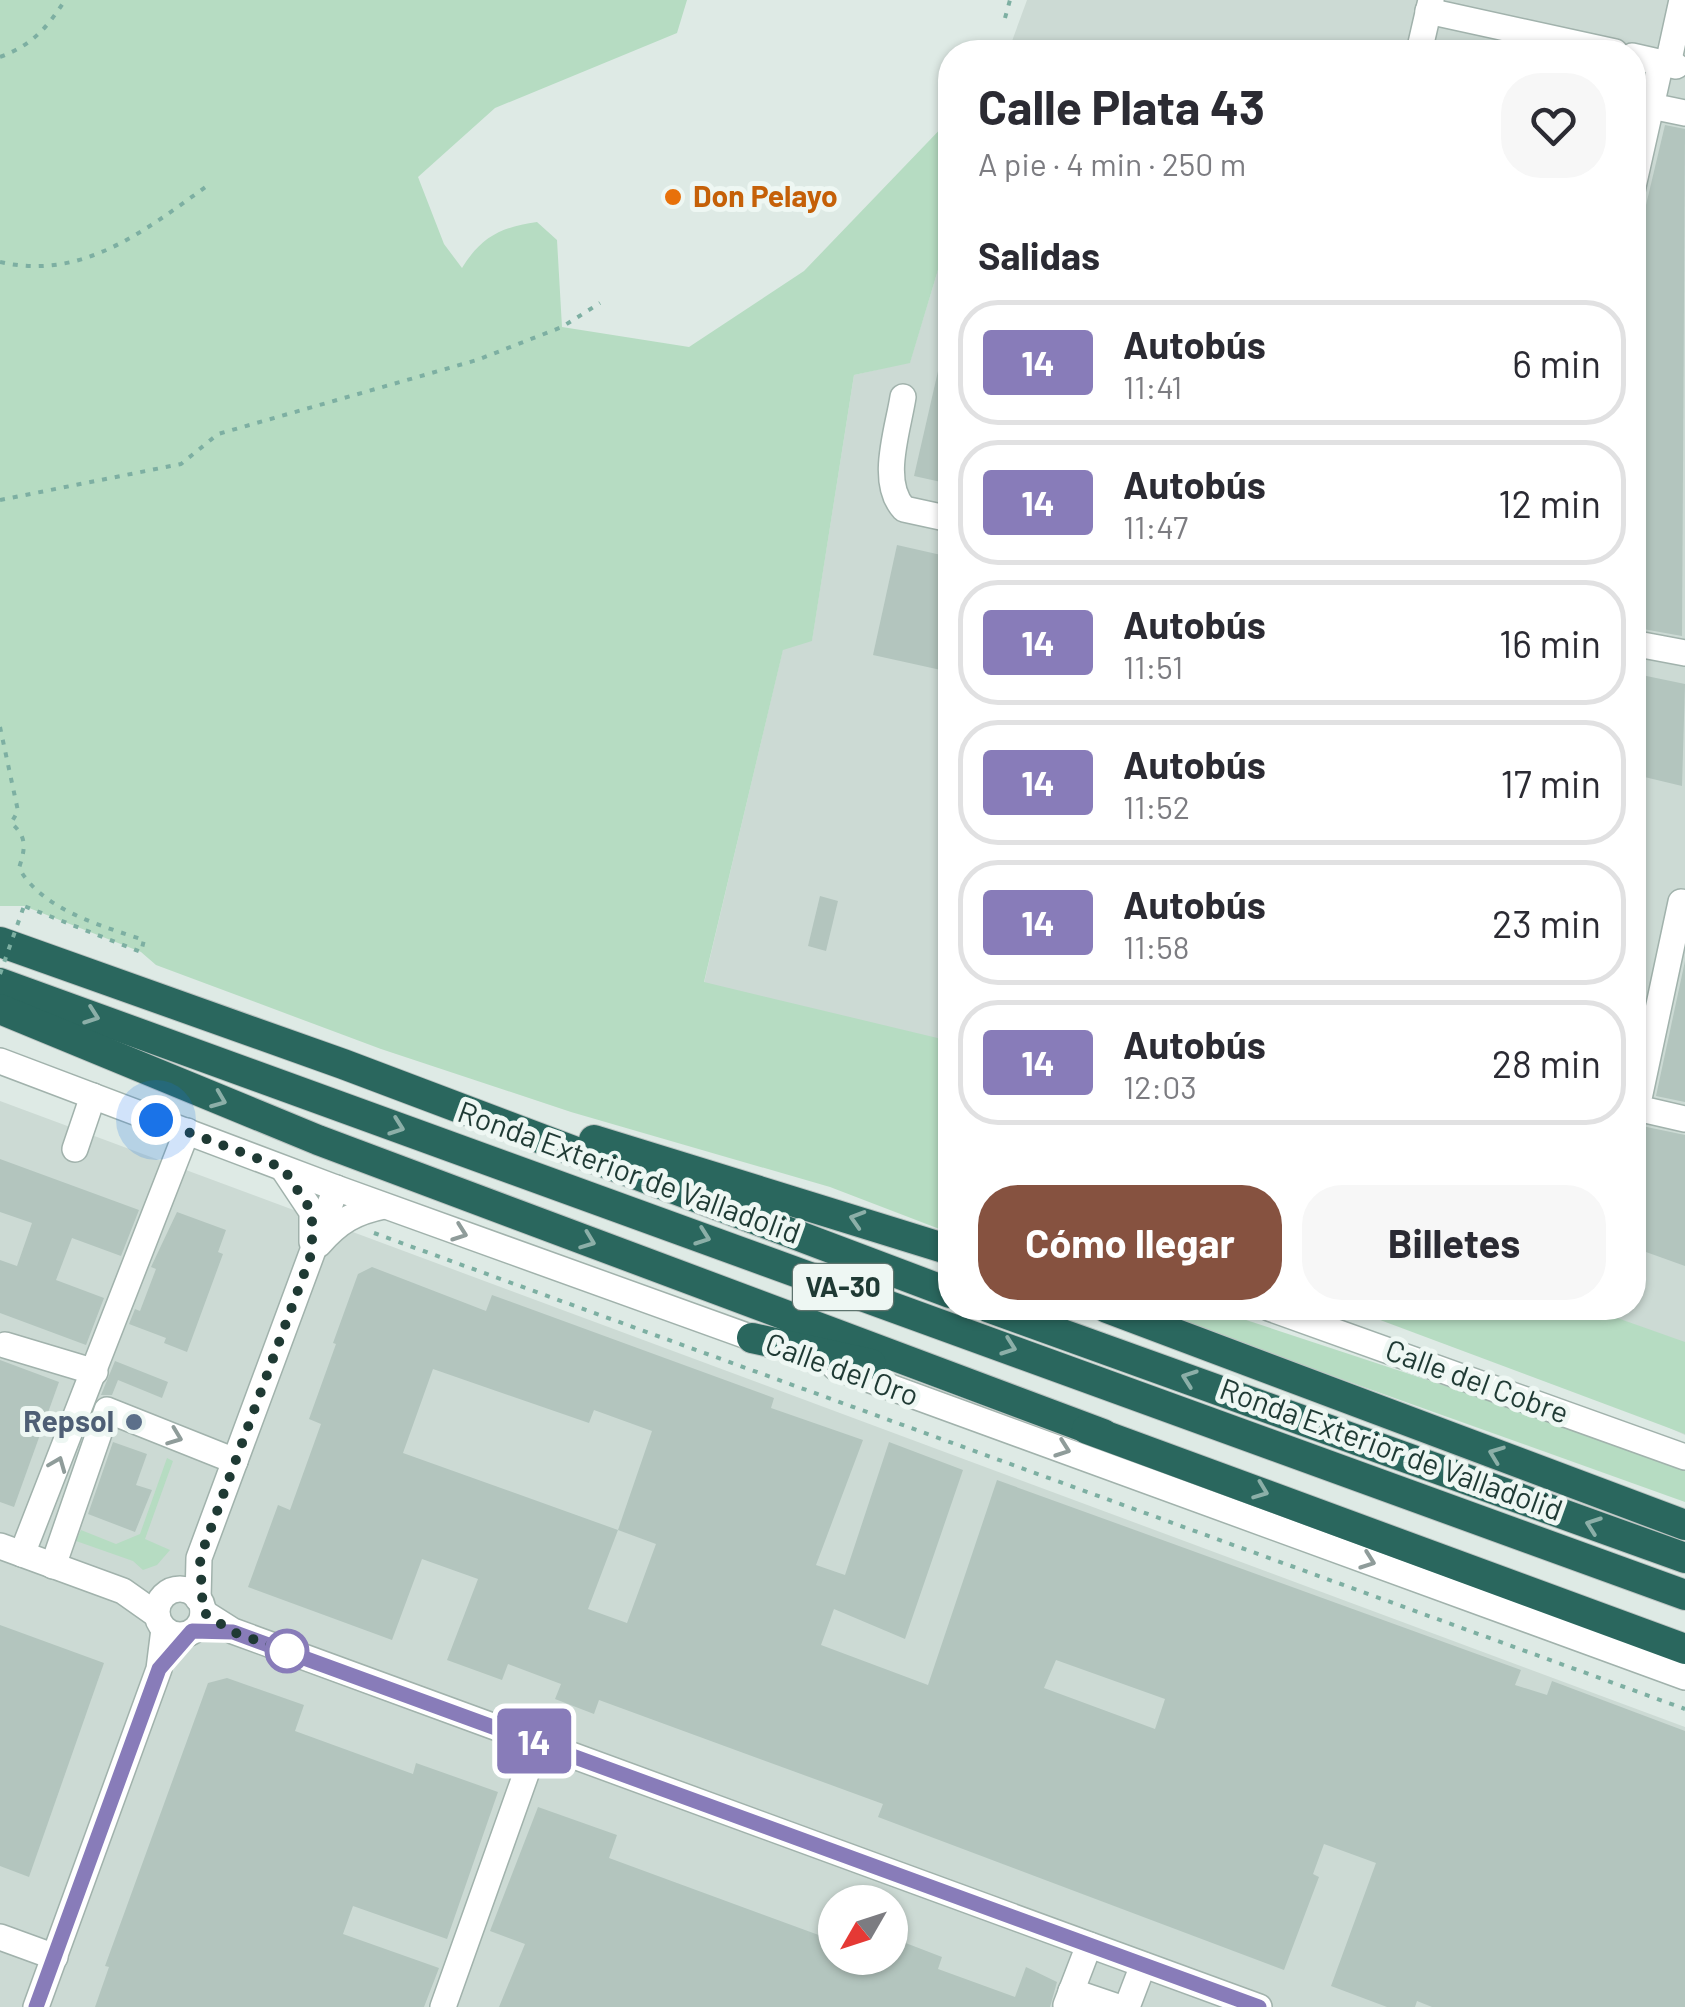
<!DOCTYPE html>
<html lang="es">
<meta charset="utf-8">
<style>
:root{--surface:#fff;--page:#f7f7f7;--text:#2b2b33;--muted:#7c7c81;--line:#e1e1e2;--accent:#865240}
body{margin:0;font-family:Barlow,sans-serif;background:var(--page);color:var(--text);height:100vh;display:flex;flex-direction:column;font-size:38px;white-space:nowrap}
*{box-sizing:border-box;margin:0}
p{font-size:32px;color:var(--muted)}
.icon{flex:none;width:55px;height:55px;fill:none;stroke:currentColor;stroke-width:2;stroke-linecap:round;stroke-linejoin:round}
.map{position:relative;flex:1;overflow:hidden}
.drawer{position:absolute;left:938px;top:40px;width:708px;height:1280px;display:flex;flex-direction:column;background:var(--surface);border-radius:40px;box-shadow:0 2px 8px #0004}
.drawer>*{flex:none}
.badge{padding:0 20px;border-radius:8px;font-size:35px;line-height:65px}
.needle{width:65px;rotate:231deg}
.tools{position:absolute;left:818px;top:1885px;display:grid;gap:20px}
.tools a{display:grid;place-items:center;width:90px;height:90px;border-radius:50%;background:var(--surface);box-shadow:0 2px 8px #0004;font-size:50px}
.you{position:absolute;width:50px;height:50px;margin:-25px;border:8px solid #fff;border-radius:50%;background:#1a73e8;box-shadow:0 0 0 15px #1a73e833}
.map>.badge{position:absolute;translate:-50% -50%;box-shadow:0 0 0 5px #fff}
h2{padding:0 40px;font-size:38px;line-height:90px}
.round{display:grid;place-items:center;flex:none;width:105px;height:105px;border-radius:40px;background:var(--page)}
.head{display:flex;align-items:center;justify-content:space-between;height:170px;padding:0 40px}
h1{font-size:48px;font-weight:700;line-height:75px}
.button{display:flex;gap:20px;margin-top:auto;padding:20px 40px}
.button a{flex:1;height:115px;border-radius:40px;background:var(--accent);color:#fff;font-size:40px;font-weight:700;line-height:115px;text-align:center}
.button a+a{background:var(--page);color:var(--text)}
ul{padding:0;list-style:none}
li{display:flex;align-items:center;gap:30px;height:125px;margin:0 20px 15px;padding:0 20px;border:5px solid var(--line);border-radius:40px}
li div{flex:1}
li b{display:block;font-size:38px}
li em{font-style:normal}
li .badge{min-width:110px;font-weight:700;text-align:center}
.map>svg:first-child{display:block}
</style>
<div class="map">
<svg width="1685" height="2007" viewBox="0 0 1685 2007">
<rect width="100%" height="100%" fill="#deeae5"/>
<g fill="#ccdad4" fill-rule="evenodd">
<polygon points="1027,0 1685,0 1685,1435 1409,1308 1632,1308 1632,52 1008,52"/>
<polygon points="950,230 950,1096 704,983 783,649 812,640 854,375 910,362"/>
<path d="M0,1101L1685,1727V2007H0ZM835,1902H890V1958H835Z"/>
</g>
<g fill="#b6dcc2">
<path d="M0,0H687L677,33L495,108L418,177L444,244L462,268C481,237 501,227 537,222L557,240L562,327L689,347L804,271L950,119V230L910,363L854,375L812,641L783,650L704,982L950,1041V1233L830,1187L571,1112L381,1049L156,965L141,952L24,906H0Z"/>
<polygon points="1143,1308 1226,1308 1234,1316 1685,1465 1685,1502"/>
<polygon points="1348,1308 1589,1308 1685,1342 1685,1434"/>
<polygon points="167,1458 173,1461 145,1539 170,1550 157,1565 143,1570 133,1561 76,1541 81,1530 116,1544 140,1534"/>
</g>
<g fill="#b3c5be" fill-rule="evenodd">
<polygon points="1665,125 1685,129 1682,636 1632,627 1632,264"/>
<polygon points="944,345 950,346 950,484 914,476"/>
<polygon points="897,545 950,557 950,672 873,655"/>
<polygon points="1632,673 1685,684 1682,786 1632,774"/>
<polygon points="820,896 838,901 826,951 808,946"/>
<polygon points="1685,961 1685,1102 1656,1096"/>
<polygon points="1637,1125 1685,1135 1685,1266 1632,1247 1632,1146"/>
<polygon points="0,1159 139,1210 121,1256 72,1238 56,1280 104,1298 86,1345 0,1313 0,1260 17,1266 32,1223 0,1212"/>
<polygon points="177,1212 226,1230 218,1252 223,1254 187,1352 164,1343 166,1338 129,1324 135,1309 140,1311 156,1269 151,1267"/>
<path d="M372,1267L486,1311L492,1295L774,1398L771,1408L863,1440L816,1565L845,1575L889,1442L963,1470L905,1639L834,1609L821,1645L928,1685L997,1480L1521,1670L1515,1685L1547,1695L1552,1681L1685,1731V2007H1432L1417,2001L1415,2007H1387L1331,1986L1376,1863L1324,1844L1313,1874L1319,1877L1284,1970L878,1817L883,1804L599,1700L594,1714L555,1699L561,1684L508,1664L502,1680L447,1660L478,1579L422,1559L392,1640L248,1587L278,1505L290,1510L321,1424L309,1419L336,1344L333,1343L358,1274ZM433,1369L589,1423L594,1410L652,1431L618,1530L403,1453ZM618,1530L656,1544L627,1623L588,1609ZM1056,1660L1165,1699L1155,1729L1044,1688Z"/>
<polygon points="0,1360 59,1382 14,1507 0,1502"/>
<polygon points="115,1361 168,1382 162,1398 118,1380 112,1395 101,1395"/>
<polygon points="113,1442 147,1454 136,1485 152,1490 135,1532 88,1514"/>
<polygon points="0,1625 104,1663 29,1877 0,1866"/>
<polygon points="227,1678 304,1705 295,1731 413,1774 416,1763 498,1792 447,1939 353,1906 343,1934 439,1968 424,2007 95,2007 109,1967 105,1966 208,1683"/>
<polygon points="538,1807 617,1835 609,1858 835,1941 835,1958 890,1958 890,1937 942,1957 938,1969 1015,1997 1026,1967 1057,1982 1050,2007 499,2007 525,1944 490,1931"/>
</g>
<g fill="none" stroke-linecap="round" stroke-linejoin="round">
<defs>
<g id="minor">
<polyline points="1428,11 1615,52"/>
<polyline points="1419,52 1431,0"/>
<polyline points="1632,56 1676,66"/>
<polyline points="1668,64 1682,0"/>
<polyline points="1651,106 1685,113"/>
<polyline points="1632,191 1661,62"/>
<path d="M903,397C898,430 879,482 904,509L950,519"/>
<polyline points="1632,643 1685,653"/>
<polyline points="1685,903 1681,902 1637,1108 1685,1119"/>
<polyline points="0,1061 336,1188 769,1344"/>
<polyline points="75,1149 93,1096"/>
<polyline points="284,1170 312,1212 312,1242"/>
<path d="M319,1244C339,1221 355,1212 384,1206"/>
<polyline points="1269,1308 1685,1457"/>
<polyline points="5,1345 95,1372"/>
<polyline points="835,1367 1685,1677"/>
<polyline points="0,1546 123,1591 157,1615"/>
<polyline points="22,1554 187,1131"/>
<polyline points="53,1566 107,1410 235,1461"/>
<circle cx="180" cy="1612" r="23"/>
<polyline points="198,1599 199,1558 336,1188"/>
<polyline points="203,1612 233,1631 1259,2007"/>
<polyline points="0,1937 55,1957"/>
<polyline points="1071,1991 1118,2007"/>
<polyline points="36,2007 159,1669 164,1629"/>
<polyline points="443,2007 537,1743"/>
<polyline points="1071,2007 1066,2005 1089,1945"/>
<polyline points="1127,2007 1143,1965"/>
</g>
<g id="highway">
<polyline points="0,942 343,1064 950,1293"/>
<polyline points="0,983 1685,1595"/>
<polyline points="0,1009 318,1140 1103,1434"/>
<polyline points="594,1140 950,1250"/>
<polyline points="990,1308 1685,1558"/>
<polyline points="1107,1308 1685,1525"/>
<polyline points="752,1338 871,1364"/>
<polyline points="1087,1429 1685,1649"/>
</g>
</defs>
<use href="#minor" stroke="#a1b2ac" stroke-width="28"/>
<use href="#highway" stroke="#bcc4c2" stroke-width="32"/>
<g stroke="#7dafa2" stroke-width="4" stroke-dasharray="5 8" stroke-linecap="butt">
<polyline points="1005,18 1010,0"/>
<path d="M0,57C32,45 47,28 65,0"/>
<path d="M0,262C82,281 144,231 207,186"/>
<polyline points="0,500 181,464 218,434 477,360 562,327 600,303"/>
<path d="M0,727L18,811L11,823C28,837 25,849 19,868C42,910 102,926 144,940L141,952L24,906"/>
<polyline points="374,1233 1685,1709"/>
</g>
<use href="#minor" stroke="#fff" stroke-width="25"/>
<use href="#highway" stroke="#2a675e" stroke-width="30"/>
<polyline stroke="#7dafa2" stroke-width="4" stroke-dasharray="5 8" stroke-linecap="butt" points="0,974 24,906"/>
</g>
<defs><path id="oneway-chevron" d="M-2-3.5L2.5 0L-2 3.5" fill="none" stroke-width="1.6" stroke-linecap="round" stroke-linejoin="round" transform="scale(2.5)"/></defs>
<g stroke="#8cafa8">
<use href="#oneway-chevron" transform="translate(92 1016) rotate(20)"/>
<use href="#oneway-chevron" transform="translate(219 1100) rotate(22)"/>
<use href="#oneway-chevron" transform="translate(397 1127) rotate(20)"/>
<use href="#oneway-chevron" transform="translate(857 1219) rotate(-163)"/>
<use href="#oneway-chevron" transform="translate(703 1237) rotate(20)"/>
<use href="#oneway-chevron" transform="translate(588 1241) rotate(21)"/>
<use href="#oneway-chevron" transform="translate(1009 1347) rotate(20)"/>
<use href="#oneway-chevron" transform="translate(1189 1378) rotate(-160)"/>
<use href="#oneway-chevron" transform="translate(1496 1454) rotate(-159)"/>
<use href="#oneway-chevron" transform="translate(1261 1491) rotate(21)"/>
<use href="#oneway-chevron" transform="translate(1593 1525) rotate(-160)"/>
</g>
<g stroke="#8f9c9a">
<use href="#oneway-chevron" transform="translate(460 1233) rotate(20)"/>
<use href="#oneway-chevron" transform="translate(175 1437) rotate(21)"/>
<use href="#oneway-chevron" transform="translate(1063 1449) rotate(20)"/>
<use href="#oneway-chevron" transform="translate(58 1464) rotate(-68)"/>
<use href="#oneway-chevron" transform="translate(1368 1561) rotate(20)"/>
</g>
<g fill="none" stroke-linecap="round" stroke-linejoin="round">
<defs>
<polyline id="line" points="36,2007 159,1669 192,1631 233,1632 1259,2007"/>
</defs>
<use href="#line" stroke="#fff" stroke-width="22"/>
<use href="#line" stroke="#887cb9" stroke-width="15"/>
<polyline stroke="#1f3a34" stroke-width="10" stroke-dasharray="0 18" points="156,1120 283,1168 312,1212 312,1252 200,1558 203,1612 233,1632 287,1651"/>
</g>
<circle fill="#e8710a" stroke="#eef7f3" stroke-width="4" cx="673" cy="197" r="10"/>
<circle fill="#5c6f8a" stroke="#eef7f3" stroke-width="4" cx="134" cy="1422" r="10"/>
<circle fill="#fff" stroke="#887cb9" stroke-width="5" cx="287" cy="1651" r="20"/>
<g text-anchor="middle" stroke-width="10" stroke-linejoin="round" paint-order="stroke">
<rect fill="#eef7f3" stroke="#5d736d" stroke-width="2.5" x="793" y="1264" width="100" height="46" rx="8"/>
<g font-size="28" font-weight="bold" fill="#1f3a34">
<text x="843" y="1297">VA-30</text>
</g>
<g font-size="30" font-weight="bold" fill="#c56008" stroke="#eef7f3" text-anchor="start">
<text x="693" y="207">Don Pelayo</text>
</g>
<g font-size="30" fill="#1f3a34" stroke="#eef7f3">
<text transform="translate(629 1173) rotate(20)" y="10">Ronda Exterior de Valladolid</text>
<text transform="translate(842 1370) rotate(20)" y="10">Calle del Oro</text>
<text transform="translate(1477 1382) rotate(20)" y="10">Calle del Cobre</text>
<text transform="translate(1391 1450) rotate(20)" y="10">Ronda Exterior de Valladolid</text>
</g>
<g font-size="30" font-weight="bold" fill="#4e5e75" stroke="#eef7f3" text-anchor="end">
<text x="114" y="1432">Repsol</text>
</g>
</g>
</svg>
<div class="tools">
<a><svg class="needle" viewBox="-14 -14 28 28"><path d="M0-13l5 13h-10z" fill="#e53935"/><path d="M0 13l5-13h-10z" fill="#7c7c81"/></svg></a>
</div>
<div class="you" style="left:156px;top:1120px"></div>
<b class="badge" style="left:534px;top:1741px;background:#887cb9;color:#fff">14</b>
<section class="drawer">
<div class="head"><div><h1>Calle Plata 43</h1><p>A pie · 4 min · 250 m</p></div><a class="round"><svg class="icon" aria-label="heart" viewBox="0 0 24 24"><path d="M12 20l-8-8c-3-5 5-10 8-4 3-6 11-1 8 4z"/></svg></a></div>
<h2>Salidas</h2>
<ul>
<li><span class="badge" style="background:#887cb9;color:#fff">14</span><div><b>Autobús</b><p>11:41</p></div><em>6 min</em></li>
<li><span class="badge" style="background:#887cb9;color:#fff">14</span><div><b>Autobús</b><p>11:47</p></div><em>12 min</em></li>
<li><span class="badge" style="background:#887cb9;color:#fff">14</span><div><b>Autobús</b><p>11:51</p></div><em>16 min</em></li>
<li><span class="badge" style="background:#887cb9;color:#fff">14</span><div><b>Autobús</b><p>11:52</p></div><em>17 min</em></li>
<li><span class="badge" style="background:#887cb9;color:#fff">14</span><div><b>Autobús</b><p>11:58</p></div><em>23 min</em></li>
<li><span class="badge" style="background:#887cb9;color:#fff">14</span><div><b>Autobús</b><p>12:03</p></div><em>28 min</em></li>
</ul>
<div class="button"><a>Cómo llegar</a><a>Billetes</a></div>
</section>
</div>
